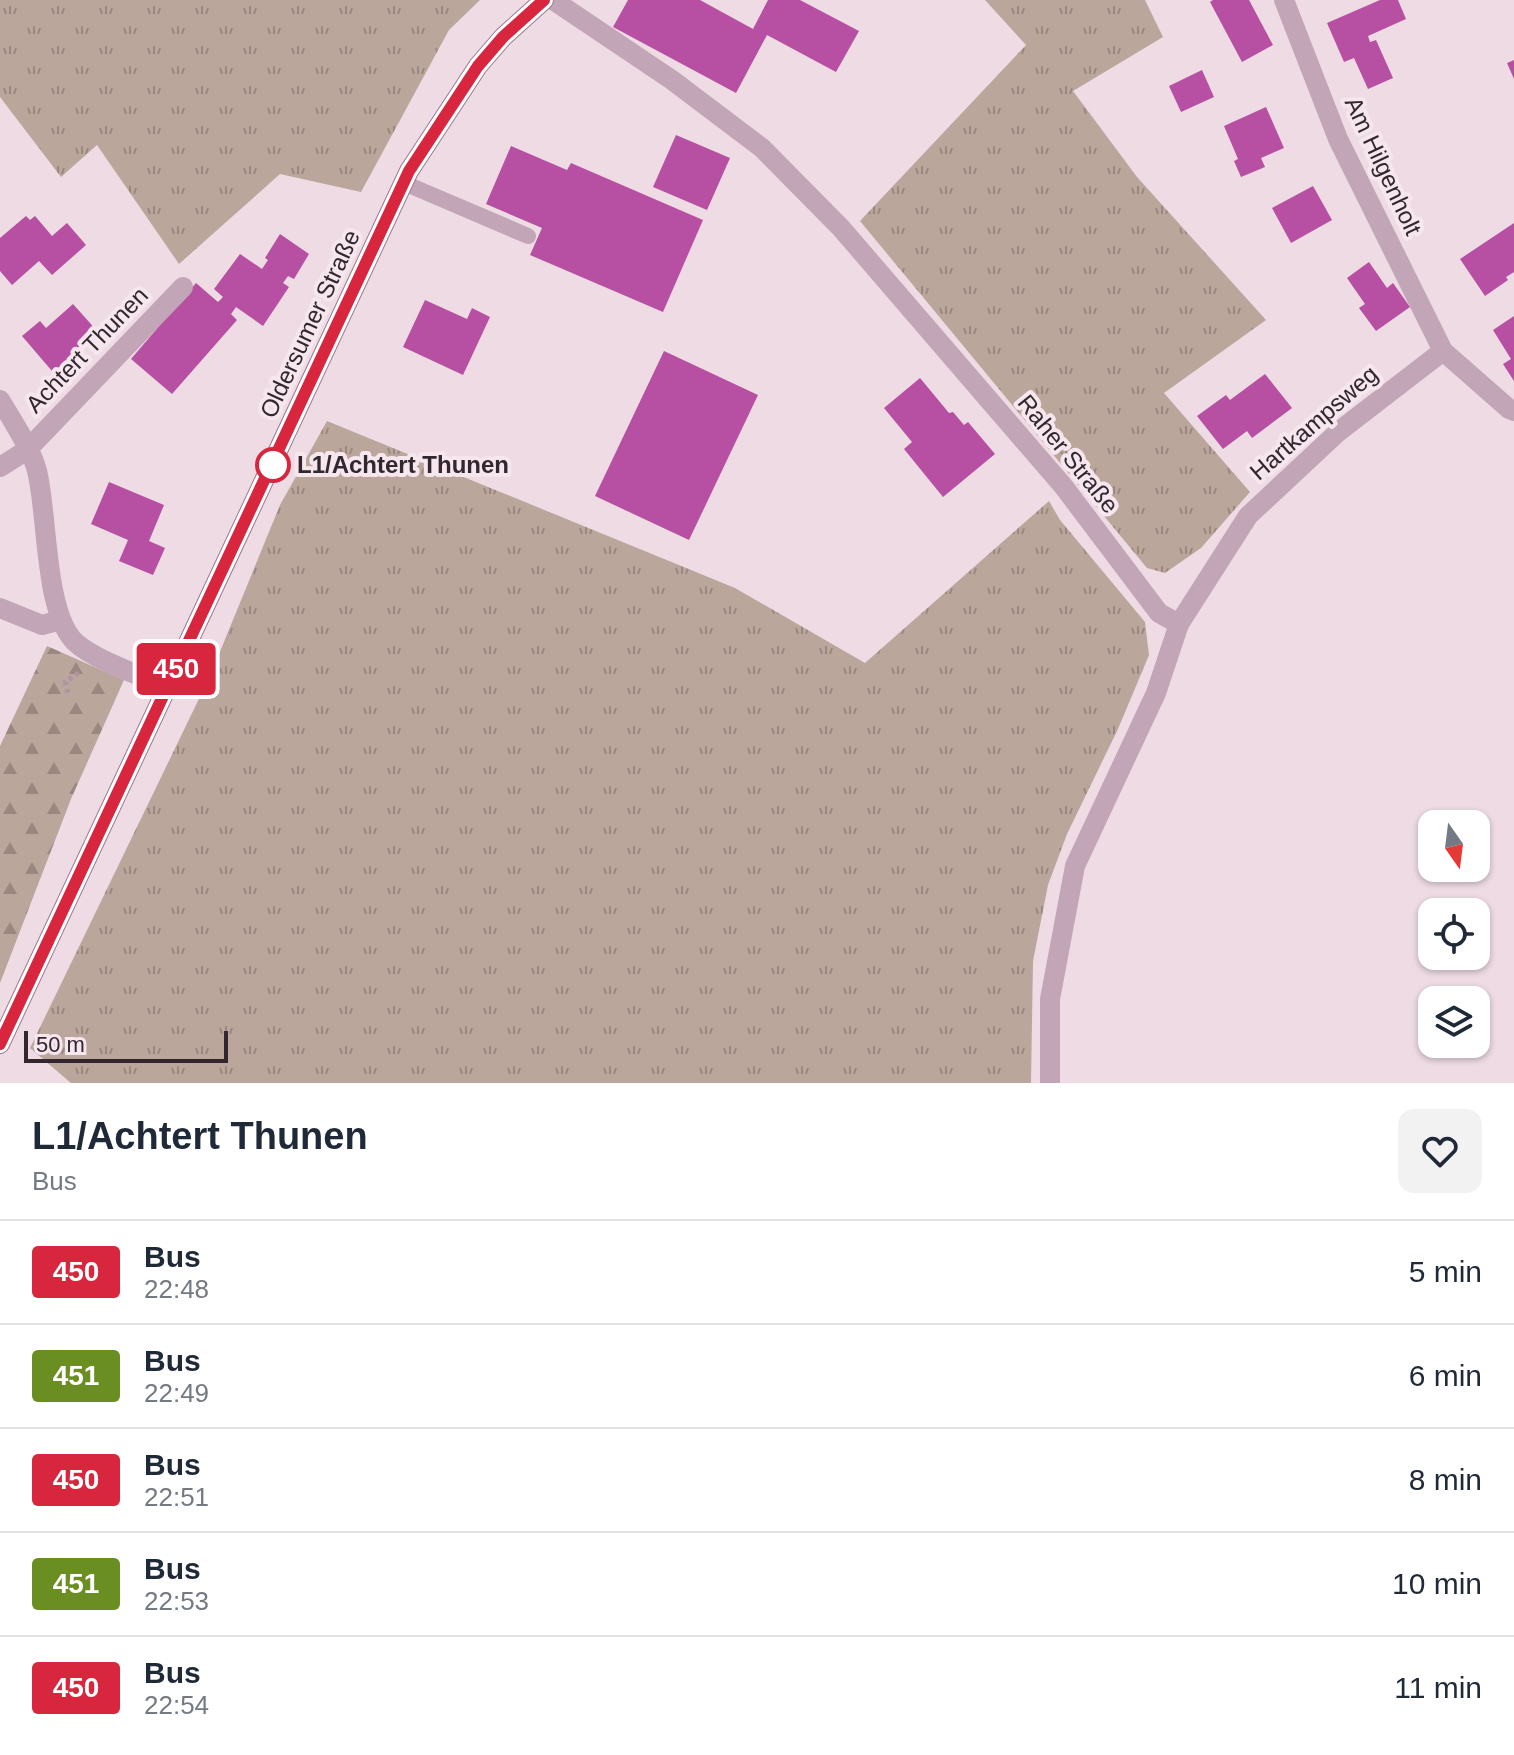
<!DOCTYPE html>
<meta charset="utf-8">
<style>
:root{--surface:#fff;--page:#f2f2f3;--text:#1f2937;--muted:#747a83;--line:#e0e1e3}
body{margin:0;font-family:Arial,sans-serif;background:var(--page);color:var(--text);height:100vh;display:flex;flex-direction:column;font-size:30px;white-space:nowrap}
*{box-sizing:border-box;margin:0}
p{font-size:26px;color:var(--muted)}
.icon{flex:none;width:44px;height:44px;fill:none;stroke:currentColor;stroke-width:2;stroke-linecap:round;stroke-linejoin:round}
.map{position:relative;height:1083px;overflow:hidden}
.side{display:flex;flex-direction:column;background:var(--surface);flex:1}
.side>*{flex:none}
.badge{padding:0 16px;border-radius:6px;font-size:28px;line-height:52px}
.needle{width:52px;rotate:166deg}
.tools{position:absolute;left:1418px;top:810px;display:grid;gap:16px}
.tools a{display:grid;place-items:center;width:72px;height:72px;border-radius:16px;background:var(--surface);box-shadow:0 2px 6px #0004;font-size:40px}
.scale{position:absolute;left:24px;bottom:20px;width:204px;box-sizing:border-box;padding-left:8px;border:4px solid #32272f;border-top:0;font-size:22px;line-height:28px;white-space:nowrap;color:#32272f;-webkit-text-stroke:6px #f6e6ee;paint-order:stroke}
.map>.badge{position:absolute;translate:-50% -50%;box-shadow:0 0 0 4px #fff}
.round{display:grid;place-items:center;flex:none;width:84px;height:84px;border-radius:16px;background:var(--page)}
.summary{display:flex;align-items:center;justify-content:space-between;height:136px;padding:0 32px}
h1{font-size:38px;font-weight:600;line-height:60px}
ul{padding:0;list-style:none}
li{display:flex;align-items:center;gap:24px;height:104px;padding:0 32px;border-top:2px solid var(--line)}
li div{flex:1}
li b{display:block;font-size:30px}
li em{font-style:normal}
li .badge{min-width:88px;font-weight:700;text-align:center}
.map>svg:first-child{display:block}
</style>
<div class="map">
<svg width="1514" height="1083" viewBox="0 0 1514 1083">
<defs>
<pattern id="grass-tufts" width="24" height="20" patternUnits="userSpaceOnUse" patternTransform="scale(2)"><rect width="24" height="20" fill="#bba69c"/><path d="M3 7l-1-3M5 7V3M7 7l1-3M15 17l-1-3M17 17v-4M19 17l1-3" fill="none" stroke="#998780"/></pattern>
<pattern id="forest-firs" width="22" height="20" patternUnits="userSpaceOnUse" patternTransform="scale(2)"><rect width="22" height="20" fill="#bba69c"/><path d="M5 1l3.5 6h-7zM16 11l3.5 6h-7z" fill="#998780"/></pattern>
</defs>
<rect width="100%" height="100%" fill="#eedbe4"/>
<g fill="url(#grass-tufts)">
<polygon points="0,0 480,0 449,30 361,192 280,174 179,264 97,145 61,177 0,97"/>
<polygon points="985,0 1145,0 1163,37 1073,91 1137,177 1266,320 1164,393 1250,492 1201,548 1165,573 1147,568 860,221 1026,45"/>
<polygon points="327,421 735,588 865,663 1049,501 1060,520 1145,622 1149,655 1118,729 1067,834 1048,885 1033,961 1031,1083 71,1083 30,1048 210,676 280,505"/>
</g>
<polygon fill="url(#forest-firs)" points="47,646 124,680 71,799 0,983 0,746"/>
<g fill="#b74fa2">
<polygon points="628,0 700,0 753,29 768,0 800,0 859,31 836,72 767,35 736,93 613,27"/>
<polygon points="1213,0 1249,0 1273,45 1242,62 1210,2"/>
<polygon points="1380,0 1398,0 1406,19 1368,36 1370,42 1376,40 1393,78 1368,89 1354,58 1344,62 1327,23"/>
<polygon points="1514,60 1514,79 1507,63"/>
<polygon points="1202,70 1214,97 1181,112 1169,86"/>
<polygon points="1266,107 1284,148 1261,158 1265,167 1241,177 1234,161 1238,159 1224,126"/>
<polygon points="676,135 730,158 707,210 653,187"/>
<polygon points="511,146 567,170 571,163 703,220 663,312 530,255 542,228 486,204"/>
<polygon points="1313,186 1332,220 1291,243 1272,208"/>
<polygon points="26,216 30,220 35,216 52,236 67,223 86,245 52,275 39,261 12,285 0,271 0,238"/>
<polygon points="1514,223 1514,272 1506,277 1508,280 1485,296 1460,259"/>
<polygon points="280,234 309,254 294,279 288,276 283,283 289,287 263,326 236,307 231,314 237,320 172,394 131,359 196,283 218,302 223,297 214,289 240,254 262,269 268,260 265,258"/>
<polygon points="1369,262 1387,288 1393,283 1410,307 1376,331 1359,308 1365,304 1347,278"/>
<polygon points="425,300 467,319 472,308 490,317 463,375 403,347"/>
<polygon points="73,304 98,332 75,352 81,358 58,378 22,336 40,321 46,328"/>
<polygon points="1514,316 1514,381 1503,364 1511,359 1493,330"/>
<polygon points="664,351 758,395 689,540 595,496"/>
<polygon points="1265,374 1292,408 1252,438 1247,431 1223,449 1197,416 1226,395 1230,400"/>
<polygon points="920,378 949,413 953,412 964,425 968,422 995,454 943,497 904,449 912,442 884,408"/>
<polygon points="109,482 164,505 149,541 165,548 153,575 119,561 128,540 91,524"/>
</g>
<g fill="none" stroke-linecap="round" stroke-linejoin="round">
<polyline stroke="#b093a4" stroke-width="5" stroke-dasharray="4 4" stroke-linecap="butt" points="68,693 65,682 80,672"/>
<polyline stroke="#c2a5b6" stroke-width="16" points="404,183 528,236"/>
<g stroke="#c2a5b6" stroke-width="20">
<polyline points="553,0 672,80 762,148 841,228 1064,487 1159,613 1179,624 1156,693 1075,866 1050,999 1050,1083"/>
<polyline points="1284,0 1338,139 1443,351 1509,409 1514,411"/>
<path d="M0,400C11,418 33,452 37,471C48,514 44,612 75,642C94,660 142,676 168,687"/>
<polyline points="0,467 27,450 183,287"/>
<polyline points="0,608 42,625 61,620"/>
<polyline points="1179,624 1248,516 1338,432 1443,351"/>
</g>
<polyline stroke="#987a8e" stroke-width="20" points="0,1044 409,171 478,66 503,37 544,0"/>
</g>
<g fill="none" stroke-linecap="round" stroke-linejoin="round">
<defs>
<polyline id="line" points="0,1044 409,171 478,66 503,37 544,0"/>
</defs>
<use href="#line" stroke="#fff" stroke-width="18"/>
<use href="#line" stroke="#d7263d" stroke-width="12"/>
</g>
<circle fill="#fff" stroke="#d7263d" stroke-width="4" cx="273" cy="465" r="16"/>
<g text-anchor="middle" stroke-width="8" stroke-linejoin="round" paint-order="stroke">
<g font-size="24" fill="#32272f" stroke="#f6e6ee">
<text transform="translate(1383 166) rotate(65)" y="8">Am Hilgenholt</text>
<text transform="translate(310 324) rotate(-65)" y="8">Oldersumer Straße</text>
<text transform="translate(87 350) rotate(-46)" y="8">Achtert Thunen</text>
<text transform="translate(1314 423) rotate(-41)" y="8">Hartkampsweg</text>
<text transform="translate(1068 454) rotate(51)" y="8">Raher Straße</text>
</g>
<g font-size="24" font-weight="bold" fill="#32272f" stroke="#f6e6ee" text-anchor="start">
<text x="297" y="473">L1/Achtert Thunen</text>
</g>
</g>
</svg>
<div class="tools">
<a><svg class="needle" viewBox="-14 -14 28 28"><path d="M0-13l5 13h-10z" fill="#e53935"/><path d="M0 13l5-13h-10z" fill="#747a83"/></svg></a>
<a><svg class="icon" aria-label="locate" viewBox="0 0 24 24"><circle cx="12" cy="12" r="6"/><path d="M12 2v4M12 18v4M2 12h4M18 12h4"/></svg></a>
<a><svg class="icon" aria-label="layers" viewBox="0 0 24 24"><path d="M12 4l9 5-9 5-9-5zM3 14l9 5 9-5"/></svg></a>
</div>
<div class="scale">50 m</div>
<b class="badge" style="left:176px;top:669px;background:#d7263d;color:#fff">450</b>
</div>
<section class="side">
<div class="summary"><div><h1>L1/Achtert Thunen</h1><p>Bus</p></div><a class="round"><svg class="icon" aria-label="heart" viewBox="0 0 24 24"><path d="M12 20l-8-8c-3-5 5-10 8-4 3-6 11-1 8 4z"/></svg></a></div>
<ul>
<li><span class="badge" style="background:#d7263d;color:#fff">450</span><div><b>Bus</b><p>22:48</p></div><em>5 min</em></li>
<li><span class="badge" style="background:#6b8e23;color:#fff">451</span><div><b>Bus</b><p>22:49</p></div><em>6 min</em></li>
<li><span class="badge" style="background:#d7263d;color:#fff">450</span><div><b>Bus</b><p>22:51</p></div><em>8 min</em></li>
<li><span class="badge" style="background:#6b8e23;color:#fff">451</span><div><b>Bus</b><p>22:53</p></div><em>10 min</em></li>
<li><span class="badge" style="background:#d7263d;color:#fff">450</span><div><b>Bus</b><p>22:54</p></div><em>11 min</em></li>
</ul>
</section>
